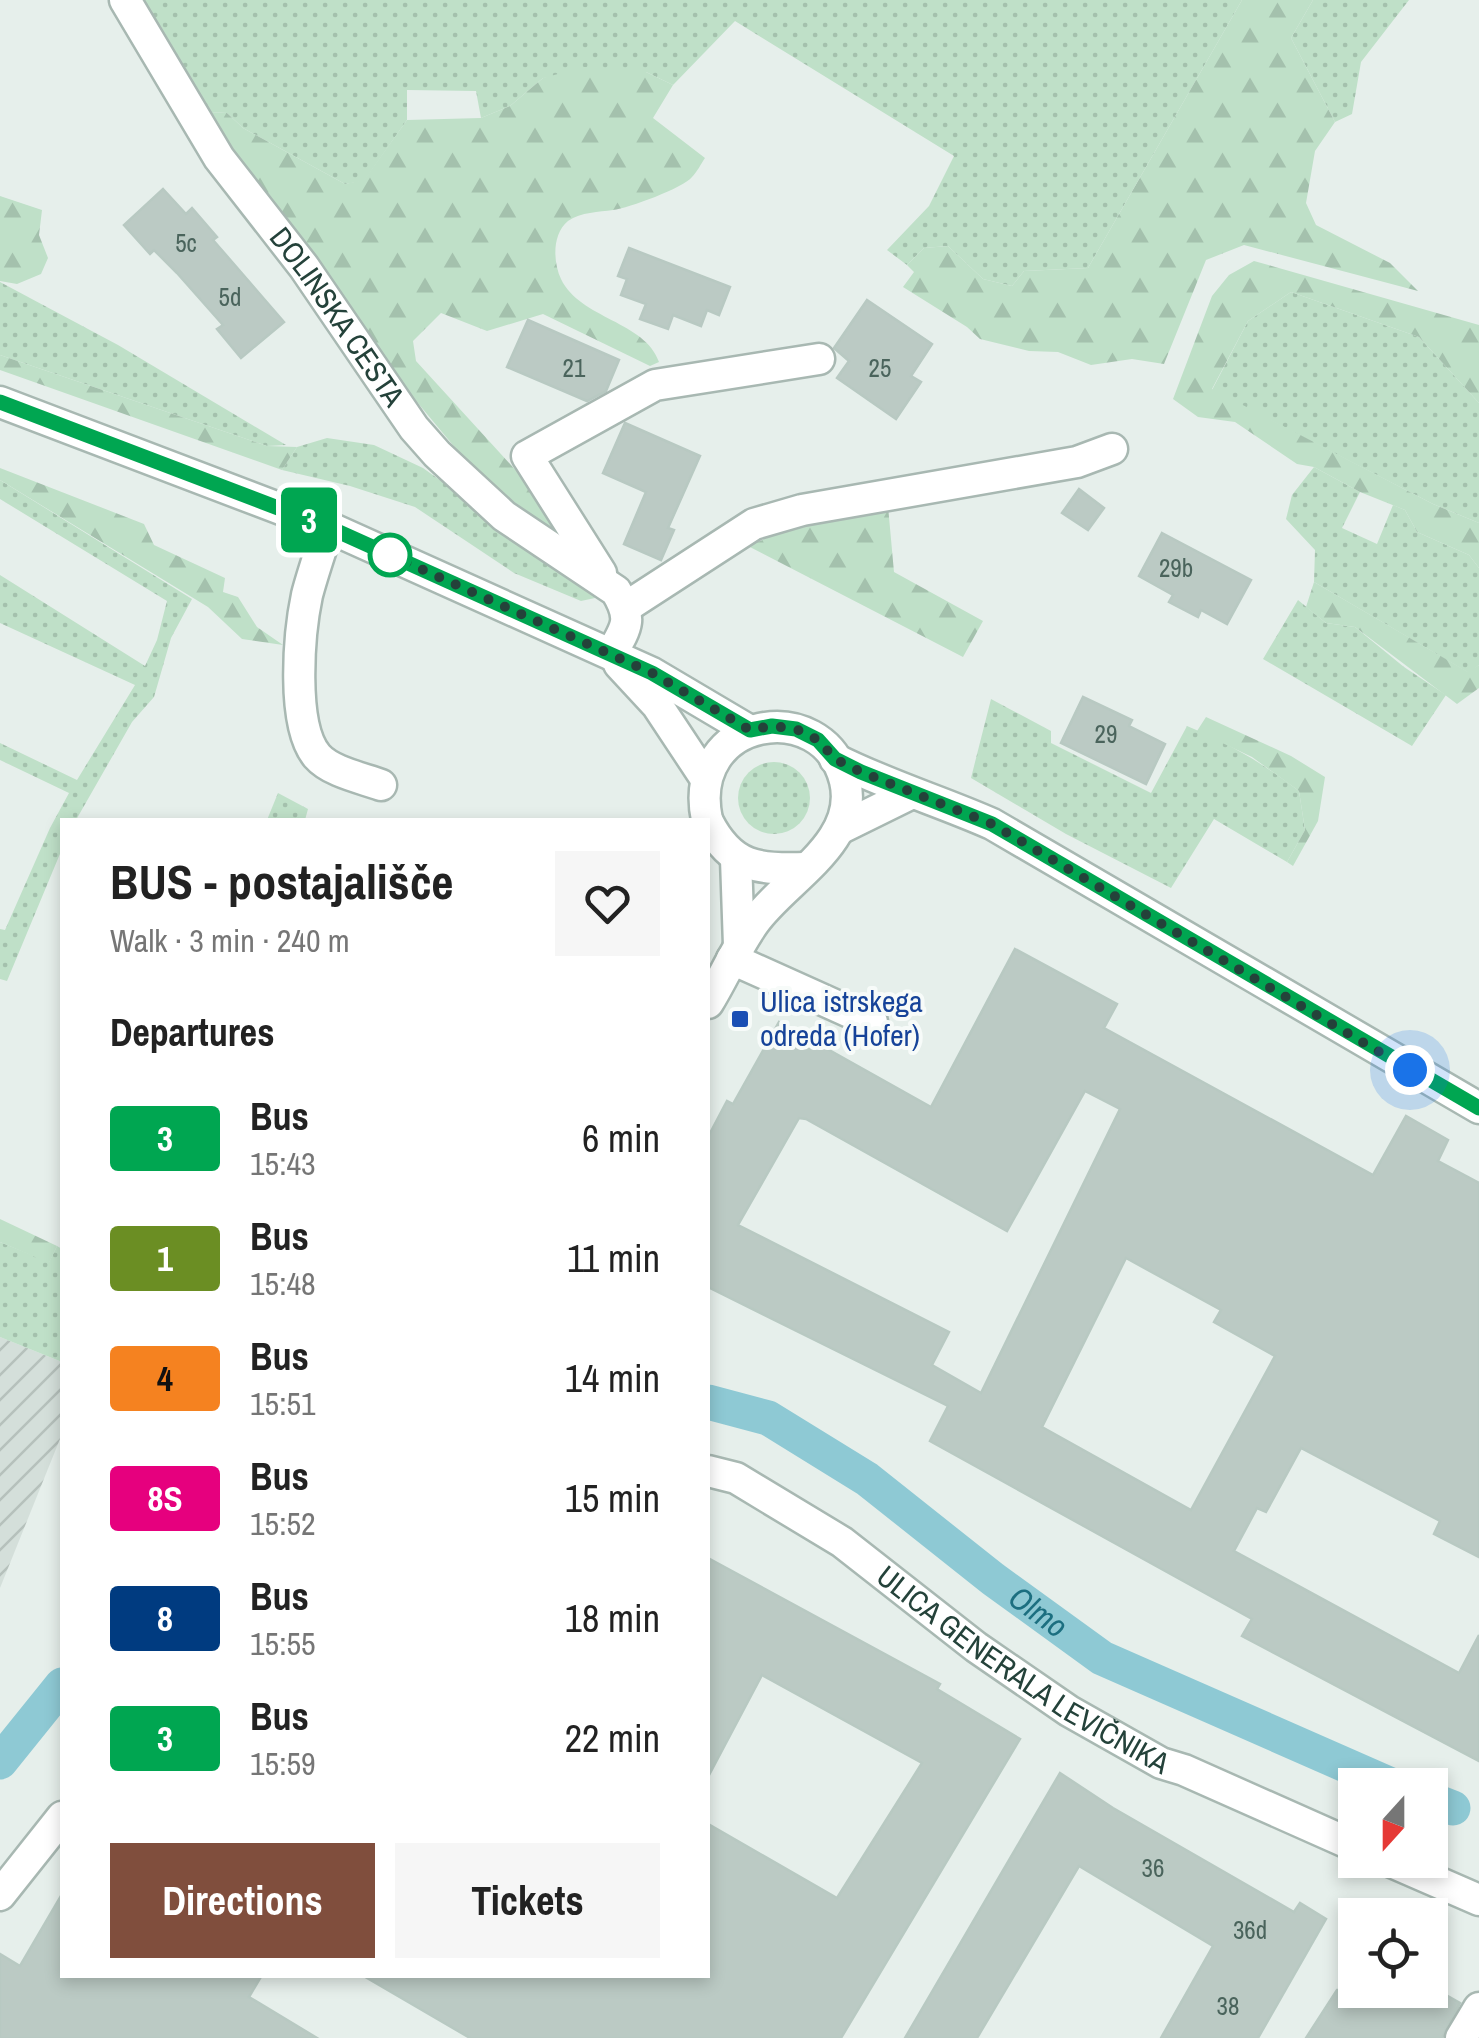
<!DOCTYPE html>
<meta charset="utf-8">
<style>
:root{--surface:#fff;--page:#f6f6f6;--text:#222;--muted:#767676;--accent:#804e3d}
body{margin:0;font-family:"Archivo Narrow",sans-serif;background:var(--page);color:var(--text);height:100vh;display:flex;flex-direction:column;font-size:38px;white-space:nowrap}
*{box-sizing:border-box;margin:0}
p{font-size:32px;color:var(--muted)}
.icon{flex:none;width:55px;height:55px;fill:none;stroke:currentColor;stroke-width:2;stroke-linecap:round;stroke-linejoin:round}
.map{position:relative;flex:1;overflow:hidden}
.side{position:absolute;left:60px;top:818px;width:650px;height:1160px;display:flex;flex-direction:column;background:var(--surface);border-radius:0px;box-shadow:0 5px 15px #0003}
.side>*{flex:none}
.badge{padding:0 20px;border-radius:8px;font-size:35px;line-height:65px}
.needle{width:65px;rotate:201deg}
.fabs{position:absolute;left:1338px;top:1768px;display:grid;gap:20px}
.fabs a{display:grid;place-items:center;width:110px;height:110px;border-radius:0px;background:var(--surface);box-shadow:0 5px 15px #0003;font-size:50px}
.you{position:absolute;width:50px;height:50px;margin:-25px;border:8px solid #fff;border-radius:50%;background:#1a73e8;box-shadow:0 0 0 15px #1a73e833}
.map>.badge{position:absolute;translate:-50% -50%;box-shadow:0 0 0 5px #fff}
h2{padding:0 50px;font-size:38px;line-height:90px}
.round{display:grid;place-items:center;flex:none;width:105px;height:105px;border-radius:0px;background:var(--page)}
.headline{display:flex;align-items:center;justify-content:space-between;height:170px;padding:0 50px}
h1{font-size:48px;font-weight:700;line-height:75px}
.cta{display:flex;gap:20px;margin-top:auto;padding:20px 50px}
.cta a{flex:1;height:115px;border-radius:0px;background:var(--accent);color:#fff;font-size:40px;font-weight:700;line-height:115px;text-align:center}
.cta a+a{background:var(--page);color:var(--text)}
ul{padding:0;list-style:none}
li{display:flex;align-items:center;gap:30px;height:120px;padding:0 50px}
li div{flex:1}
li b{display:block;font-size:38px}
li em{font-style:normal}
li .badge{min-width:110px;font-weight:700;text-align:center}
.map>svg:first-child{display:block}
</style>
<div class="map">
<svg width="1479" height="2038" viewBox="0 0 1479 2038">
<defs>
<pattern id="industrial-furrows" width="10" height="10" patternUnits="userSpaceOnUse" patternTransform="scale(2.5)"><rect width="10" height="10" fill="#d4dfda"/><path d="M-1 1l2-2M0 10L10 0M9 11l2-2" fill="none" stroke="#b6c1bc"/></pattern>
<pattern id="grass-dots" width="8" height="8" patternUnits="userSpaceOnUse" patternTransform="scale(2.5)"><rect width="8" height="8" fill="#bfe0c8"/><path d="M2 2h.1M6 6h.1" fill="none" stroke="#a4c1ad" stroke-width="1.8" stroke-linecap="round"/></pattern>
<pattern id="forest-firs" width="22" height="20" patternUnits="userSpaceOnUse" patternTransform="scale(2.5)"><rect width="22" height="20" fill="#bfe0c8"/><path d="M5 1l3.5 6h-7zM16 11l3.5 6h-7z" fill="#a4c1ad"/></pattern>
</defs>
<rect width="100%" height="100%" fill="#e6efeb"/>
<polygon fill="url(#industrial-furrows)" points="0,1337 62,1362 62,1434 0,1588"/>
<g fill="url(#grass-dots)">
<polygon points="135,0 1242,0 1088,268 1024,271 1012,286 983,279 948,246 924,248 907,265 887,250 929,206 954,156 735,21 673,85 646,72 543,78 510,106 481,118 476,91 407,90 407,120 364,181 345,184 243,128 227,113 208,112"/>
<polygon points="1313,0 1409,0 1361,62 1352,114 1335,122 1291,38"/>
<polygon points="0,282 118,345 286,445 267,446 0,355"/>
<polygon points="1291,292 1419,337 1479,403 1479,523 1433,504 1212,390 1248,321"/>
<polygon points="327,438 374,445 423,468 591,588 595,598 581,601 514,573 415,507 350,486 282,470 297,447"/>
<polygon points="1314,467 1360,492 1342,528 1377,544 1393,505 1405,510 1417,532 1469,555 1479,568 1479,665 1469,673 1314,582 1315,550 1286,519 1292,495"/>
<polygon points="0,480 192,599 171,638 154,697 132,722 76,820 62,820 62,849 7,981 0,979 0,929 5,930 50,828 69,793 0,760 0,743 77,780 135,685 0,623 0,575 145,666 157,640 167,601 0,499"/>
<polygon points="1298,600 1326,623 1355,627 1404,667 1446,695 1412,746 1263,659"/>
<path d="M991,699L1051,731V743L1151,793L1187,726C1229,743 1264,764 1299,791L1305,830L1287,862L1214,819L1171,888L1066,834L971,778Z"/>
<circle cx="774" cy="798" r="36"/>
<polygon points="278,793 308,809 305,820 267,820"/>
<polygon points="0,1242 49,1262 57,1246 62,1249 62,1362 0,1337"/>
</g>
<g fill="url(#forest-firs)">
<polygon points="1242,0 1313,0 1291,38 1335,122 1315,151 1306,203 1316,225 1390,263 1418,291 1244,245 1206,260 1164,364 1132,359 1091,365 1058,352 1029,351 980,339 967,327 903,287 914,272 907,265 924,248 948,246 983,279 1012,286 1024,271 1088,268"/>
<path d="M584,67L646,72L673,85L653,118L705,158C701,164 697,172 692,177C683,188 629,208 613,210C599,212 581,212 568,221C552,234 553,262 561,279C580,319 645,321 659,362L650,366L543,314L487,331L441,313L413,341L416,361L521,476L556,524L548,535L497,498L382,360L220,137L208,112L227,113L243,128L345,184L364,180L407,120L481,118L510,106L543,78Z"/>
<polygon points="0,196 42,210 39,235 48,258 41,274 17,284 0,281"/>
<polygon points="1254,261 1479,325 1479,403 1419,337 1291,292 1248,321 1212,389 1433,504 1479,523 1479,568 1469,555 1417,532 1405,510 1360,492 1314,467 1297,464 1235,422 1198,417 1173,399 1212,296 1229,275"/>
<polygon points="0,355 267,446 297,447 282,470 0,370"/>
<polygon points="0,468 144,524 154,545 225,578 223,592 238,597 257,627 283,645 242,639 208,607 0,480"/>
<polygon points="888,506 894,572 983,621 963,657 748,546 798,525"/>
<polygon points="1314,582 1468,672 1479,665 1479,688 1457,704 1355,627 1326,623 1306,607"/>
<polygon points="1206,717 1291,756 1325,777 1318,821 1293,866 1287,862 1305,830 1299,791 1252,757 1197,731"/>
<polygon points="0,1219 57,1246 49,1263 0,1242"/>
</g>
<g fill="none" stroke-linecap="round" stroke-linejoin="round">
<g stroke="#8ec9d4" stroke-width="35">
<path id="s1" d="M708,1402L768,1418L867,1479L993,1579L1102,1658L1391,1785"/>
<polyline points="0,1762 62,1685"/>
<polyline points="1430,1799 1453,1808"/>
</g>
</g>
<g fill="#bbcac4" stroke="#b8c9c2" stroke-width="2.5" fill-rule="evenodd">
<polygon points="163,189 186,214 192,208 217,237 213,240 284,322 241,358 217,329 223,325 177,273 154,250 150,254 124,225"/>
<polygon points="629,248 730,287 719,315 707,310 701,326 673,315 668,329 640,319 646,304 621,295 627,279 618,276"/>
<polygon points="867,300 932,344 911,376 921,382 896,419 837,378 849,361 834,348"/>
<polygon points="528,320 619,360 606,391 587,401 507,367"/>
<polygon points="625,423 700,456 668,528 674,530 661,560 624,544 646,492 603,473"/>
<polygon points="1079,489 1104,508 1088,530 1062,513"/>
<polygon points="1162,533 1251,580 1227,624 1201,610 1198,617 1169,602 1173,595 1139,576"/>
<polygon points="1083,697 1132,720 1129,726 1165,744 1146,784 1061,743"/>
<path d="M1015,949L1117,1004L1104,1028L1373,1175L1406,1116L1448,1140L1438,1161L1479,1183V1557L1434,1534L1440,1521L1301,1448L1266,1512L1257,1508L1234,1551L1459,1673L1479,1635V1761L1242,1636L1252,1619L930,1441L948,1406L708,1287V1137L727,1101L733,1104L779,1022L931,1107ZM1085,1091L1120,1109L981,1393L932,1365L949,1332L738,1225L799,1118L806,1119L1007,1231ZM1126,1258L1221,1310L1214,1322L1275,1356L1191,1510L1042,1427Z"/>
<polygon points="708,1558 940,1684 937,1689 1020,1739 841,2038 470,2038 362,1975 708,1975 708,1824 837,1898 922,1763 762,1675 708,1777"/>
<polygon points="1060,1773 1113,1808 1294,1912 1300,1903 1326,1919 1258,2038 1161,2038 1213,1946 1079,1866 977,2038 905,2038"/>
<polygon points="62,1894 62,1975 262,1975 249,1997 317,2038 0,2038 0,1954 20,1966"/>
<polygon points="1337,1990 1437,1990 1460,2003 1442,2038 1306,2038"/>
</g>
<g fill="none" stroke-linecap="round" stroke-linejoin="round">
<defs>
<g id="minor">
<path id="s2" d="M125,0L219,158L304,267L414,428L437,454L504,516L616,591C633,619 627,627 611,654"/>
<polyline points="0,402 328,527 652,673 750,731"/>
<path d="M328,527C321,550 313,572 307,595C299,633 291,725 317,756C331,772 362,778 381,785"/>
<polyline points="601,573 527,456 655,385 819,359"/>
<polyline points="626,607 754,524 802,510 1077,462 1112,449"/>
<polyline points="619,664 657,705 706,779"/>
<path d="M835,759C886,785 940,801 992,824L1479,1108"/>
<path d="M707,820C685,716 824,694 845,781C860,843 784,880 754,923C736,948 724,977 708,1003"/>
<path d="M708,822C731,867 758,870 805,868"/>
<polyline points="839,829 910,794"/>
<polyline points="736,859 739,946"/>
<polyline points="732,959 872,1022"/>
<path id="s3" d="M708,1471L736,1478L842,1542L976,1647L1069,1711L1161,1763L1184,1770L1355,1846"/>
<polyline points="1387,1860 1479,1900"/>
<polyline points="0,1895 62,1817"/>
<polyline points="1461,2038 1479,2008"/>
</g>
</defs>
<use href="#minor" stroke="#a8b8b2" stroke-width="35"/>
<use href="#minor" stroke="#fff" stroke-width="30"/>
</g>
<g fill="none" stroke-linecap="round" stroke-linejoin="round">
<defs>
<polyline id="line" points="0,402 328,527 652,673 750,730 772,726 796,729 818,740 835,759 861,772 992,824 1479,1108"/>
</defs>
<use href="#line" stroke="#fff" stroke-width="22"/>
<use href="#line" stroke="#00a651" stroke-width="15"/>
<polyline stroke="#24423a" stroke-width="10" stroke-dasharray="0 18" points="390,555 652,673 750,730 772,726 796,729 818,740 835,759 861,772 992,824 1410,1070"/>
</g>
<circle fill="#fff" stroke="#00a651" stroke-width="5" cx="390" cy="555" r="20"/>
<rect fill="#1a4fb4" stroke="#f7fbf9" stroke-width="4" x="730" y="1009" width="20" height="20" rx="5"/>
<g text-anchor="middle" stroke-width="8" stroke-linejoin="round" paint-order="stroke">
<g font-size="25" fill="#4a645c">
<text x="186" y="252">5c</text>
<text x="230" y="306">5d</text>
<text x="574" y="377">21</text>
<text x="880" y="377">25</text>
<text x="1176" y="577">29b</text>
<text x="1106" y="743">29</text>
<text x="1153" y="1877">36</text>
<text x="1250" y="1939">36d</text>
<text x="1228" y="2015">38</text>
</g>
<g font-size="30" fill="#24423a" stroke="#f7fbf9">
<text dy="10" stroke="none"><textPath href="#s2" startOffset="382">DOLINSKA CESTA</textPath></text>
<text dy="10" stroke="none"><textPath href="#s3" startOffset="375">ULICA GENERALA LEVIČNIKA</textPath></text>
</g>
<g font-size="30" fill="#164399" stroke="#f7fbf9" text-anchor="start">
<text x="760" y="1012">Ulica istrskega<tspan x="760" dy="34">odreda (Hofer)</tspan></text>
</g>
<g font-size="32" font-style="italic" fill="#1c6f80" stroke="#f7fbf9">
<text dy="11" stroke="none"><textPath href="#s1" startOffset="395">Olmo</textPath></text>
</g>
</g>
</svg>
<div class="fabs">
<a><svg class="needle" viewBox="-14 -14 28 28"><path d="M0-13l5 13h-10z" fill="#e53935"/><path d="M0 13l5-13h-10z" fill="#767676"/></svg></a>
<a><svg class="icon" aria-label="locate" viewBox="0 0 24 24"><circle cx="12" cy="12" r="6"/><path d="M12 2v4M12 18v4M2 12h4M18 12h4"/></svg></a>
</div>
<div class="you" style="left:1410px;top:1070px"></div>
<b class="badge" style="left:309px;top:520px;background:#00a651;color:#fff">3</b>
<section class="side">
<div class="headline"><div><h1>BUS - postajališče</h1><p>Walk · 3 min · 240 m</p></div><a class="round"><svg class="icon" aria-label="heart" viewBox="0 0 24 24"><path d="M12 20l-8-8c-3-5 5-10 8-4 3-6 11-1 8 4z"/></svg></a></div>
<h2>Departures</h2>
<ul>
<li><span class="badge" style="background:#00a651;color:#fff">3</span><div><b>Bus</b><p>15:43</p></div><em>6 min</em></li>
<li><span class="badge" style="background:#6b8e23;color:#fff">1</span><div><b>Bus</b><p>15:48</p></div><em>11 min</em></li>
<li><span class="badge" style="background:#f58220;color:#111">4</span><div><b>Bus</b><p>15:51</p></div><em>14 min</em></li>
<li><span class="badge" style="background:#e6007e;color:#fff">8S</span><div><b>Bus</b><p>15:52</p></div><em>15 min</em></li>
<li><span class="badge" style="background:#003b80;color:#fff">8</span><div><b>Bus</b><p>15:55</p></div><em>18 min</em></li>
<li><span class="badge" style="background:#00a651;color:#fff">3</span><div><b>Bus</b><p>15:59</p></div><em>22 min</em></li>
</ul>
<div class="cta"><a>Directions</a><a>Tickets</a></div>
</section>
</div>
